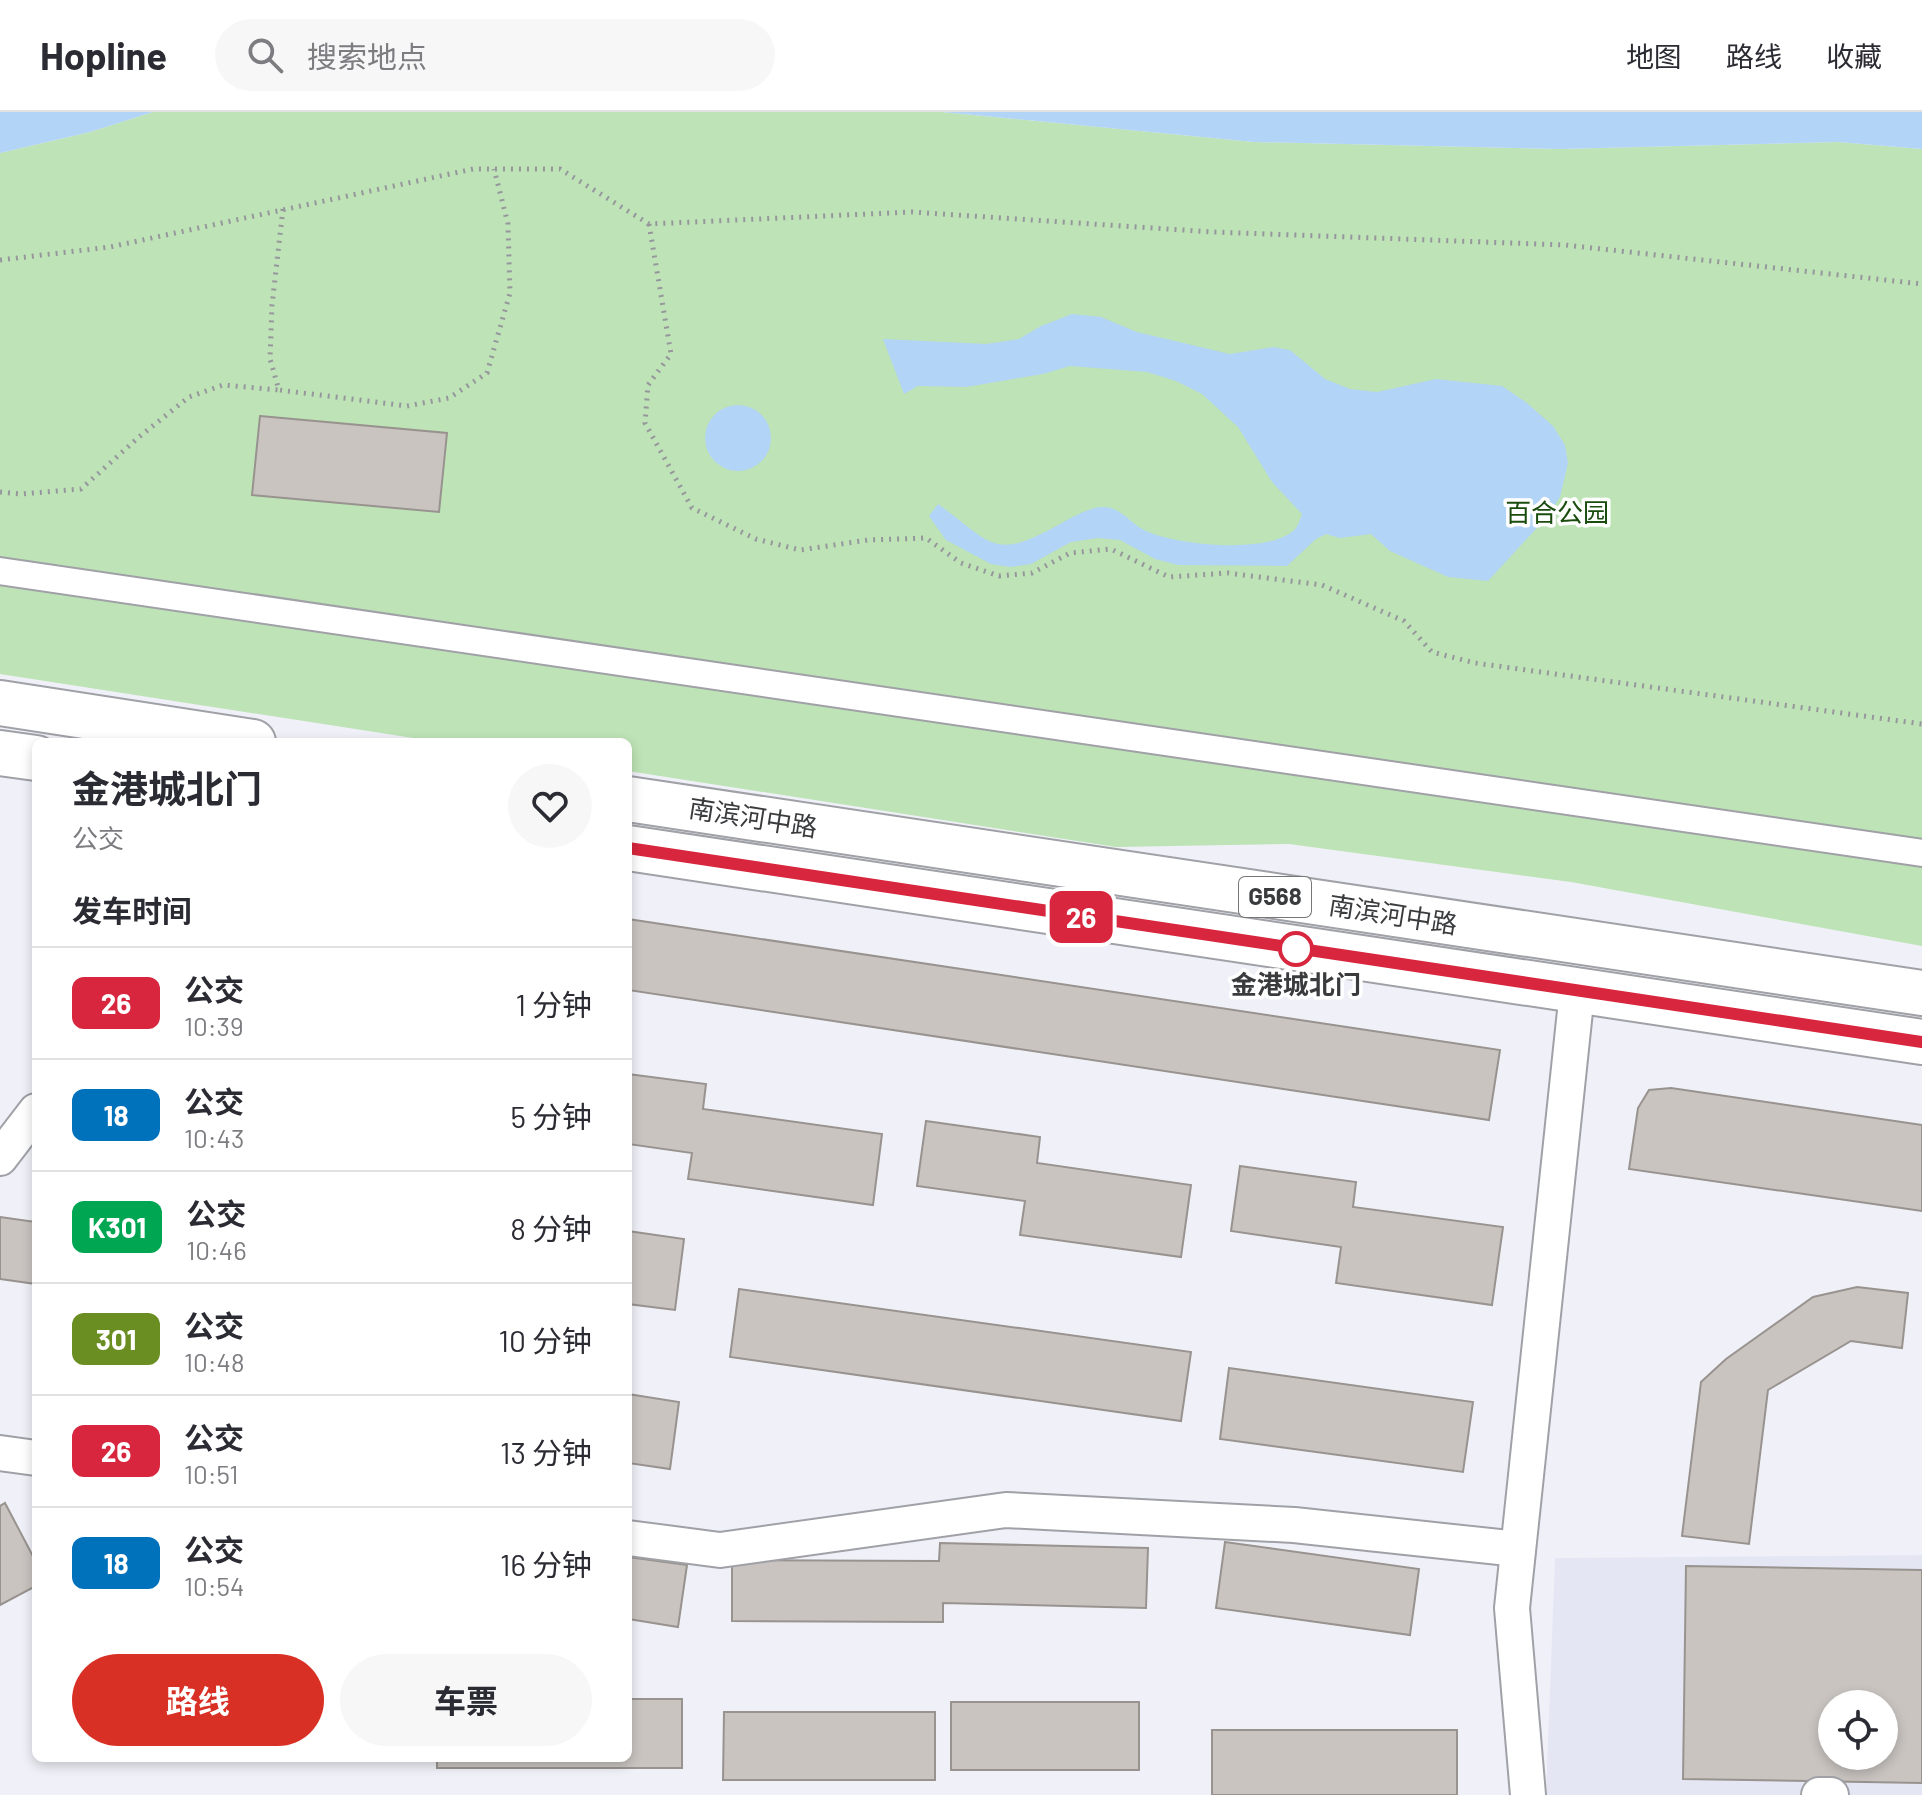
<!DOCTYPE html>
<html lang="zh">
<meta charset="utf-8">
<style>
:root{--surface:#fff;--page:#f7f7f7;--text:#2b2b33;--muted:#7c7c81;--line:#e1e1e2;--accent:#d93025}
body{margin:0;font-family:Barlow,"Noto Sans SC",sans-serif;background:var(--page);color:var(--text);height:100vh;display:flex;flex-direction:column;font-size:30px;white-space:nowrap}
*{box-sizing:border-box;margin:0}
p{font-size:26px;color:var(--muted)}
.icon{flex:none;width:44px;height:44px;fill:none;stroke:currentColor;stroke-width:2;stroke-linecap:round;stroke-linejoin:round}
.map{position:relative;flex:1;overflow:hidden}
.panel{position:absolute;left:32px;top:626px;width:600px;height:1024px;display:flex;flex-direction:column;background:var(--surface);border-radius:12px;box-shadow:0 4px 12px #0003}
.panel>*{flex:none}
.badge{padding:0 16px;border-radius:12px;font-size:28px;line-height:52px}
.controls{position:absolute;left:1818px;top:1578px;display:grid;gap:16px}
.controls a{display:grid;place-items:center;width:80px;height:80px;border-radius:50%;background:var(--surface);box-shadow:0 4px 12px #0003;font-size:40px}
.map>.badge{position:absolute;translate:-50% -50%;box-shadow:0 0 0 4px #fff}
h2{padding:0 40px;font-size:30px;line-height:72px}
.round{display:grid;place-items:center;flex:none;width:84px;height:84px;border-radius:42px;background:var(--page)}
.summary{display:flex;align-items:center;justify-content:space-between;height:136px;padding:0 40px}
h1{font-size:38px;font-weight:700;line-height:60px}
.action{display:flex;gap:16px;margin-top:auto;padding:16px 40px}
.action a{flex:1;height:92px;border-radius:48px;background:var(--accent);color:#fff;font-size:32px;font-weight:700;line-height:92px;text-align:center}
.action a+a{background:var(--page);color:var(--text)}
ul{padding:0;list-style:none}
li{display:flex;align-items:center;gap:24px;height:112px;padding:0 40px;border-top:2px solid var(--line)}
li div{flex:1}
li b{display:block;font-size:30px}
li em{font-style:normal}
li .badge{min-width:88px;font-weight:700;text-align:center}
header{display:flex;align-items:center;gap:48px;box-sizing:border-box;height:112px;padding:0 40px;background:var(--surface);border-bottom:2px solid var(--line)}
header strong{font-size:38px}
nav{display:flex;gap:44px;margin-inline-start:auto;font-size:28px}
.search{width:560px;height:72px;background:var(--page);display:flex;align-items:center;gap:20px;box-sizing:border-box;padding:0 28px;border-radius:44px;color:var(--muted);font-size:30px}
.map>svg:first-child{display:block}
</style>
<header>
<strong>Hopline</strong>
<div class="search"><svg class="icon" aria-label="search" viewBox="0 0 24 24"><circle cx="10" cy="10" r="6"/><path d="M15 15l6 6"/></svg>搜索地点</div>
<nav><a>地图</a><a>路线</a><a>收藏</a></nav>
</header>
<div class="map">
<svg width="1922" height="1683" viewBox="0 0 1922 1683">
<rect width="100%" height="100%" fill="#f0f1f8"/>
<path fill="#e4e6f4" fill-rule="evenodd" d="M1922,1443V1683H1546L1555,1446ZM1832,1592H1884V1644H1832Z"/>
<polygon fill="#bee3b6" points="153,0 942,0 1254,30 1560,37 1838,30 1922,37 1922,834 1571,770 1289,732 1116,735 628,659 628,630 439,630 0,562 0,41 90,20"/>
<g fill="#b2d4f6">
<polygon points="0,0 153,0 90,20 0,41"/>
<polygon points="942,0 1922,0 1922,37 1838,30 1560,37 1254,30"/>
<path d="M1072,202L1101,205L1137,220L1230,242L1273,235L1290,238L1325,267L1350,277L1377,280L1436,267L1502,274L1527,291L1553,314L1565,333L1568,351L1560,385L1546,406L1488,469L1448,465L1390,439L1371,422L1340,426L1326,422L1316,427L1287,454L1178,453L1155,447L1120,428L1098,426L1071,430L1031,452L1010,455L991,452L946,428L929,404L938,392C990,429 992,450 1056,414C1070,407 1086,396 1102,395C1120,394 1130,411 1144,418C1174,433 1268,443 1294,418C1298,415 1300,407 1302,402L1272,370L1238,315L1202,282L1176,269L1147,260L1070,254L1043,262L966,275L918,274L904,282L883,227L986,232L1019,227L1041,214Z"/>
<circle cx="738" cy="326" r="33"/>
</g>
<g fill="#c9c4c0" stroke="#98938f" stroke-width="2" fill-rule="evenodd">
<polygon points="260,304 447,321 439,400 252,383"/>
<polygon points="628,807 1500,938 1489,1008 628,878"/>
<polygon points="628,962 706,972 703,997 882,1022 873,1093 688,1067 692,1041 628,1032"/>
<polygon points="1671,976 1922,1013 1922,1099 1629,1057 1638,996 1649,978"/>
<polygon points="926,1009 1040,1025 1037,1051 1191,1073 1181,1145 1020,1123 1025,1089 917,1074"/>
<polygon points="1240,1054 1356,1070 1353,1095 1503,1115 1492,1193 1336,1171 1341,1135 1231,1119"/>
<polygon points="0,1105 36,1110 36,1172 0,1167"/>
<polygon points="628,1119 684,1127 675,1198 628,1192"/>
<polygon points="1857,1175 1908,1181 1902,1236 1851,1229 1768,1278 1749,1432 1682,1424 1701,1270 1726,1247 1813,1185"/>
<polygon points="739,1177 1191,1240 1181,1309 730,1245"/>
<polygon points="1229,1256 1473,1290 1463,1360 1220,1327"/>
<polygon points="628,1282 679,1290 670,1357 628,1351"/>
<polygon points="5,1391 36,1450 36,1474 0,1493 0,1394"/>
<polygon points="1225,1430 1419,1457 1410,1523 1216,1496"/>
<polygon points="940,1431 1148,1436 1146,1496 943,1491 943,1510 732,1509 732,1448 939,1449"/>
<polygon points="628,1445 687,1453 678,1515 628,1507"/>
<path d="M1686,1454L1922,1458V1671L1683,1667ZM1832,1592H1884V1644H1832Z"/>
<polygon points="628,1587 682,1587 682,1656 437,1656 437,1646 628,1646"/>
<rect x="951" y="1590" width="188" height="68"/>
<polygon points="724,1600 935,1600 935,1668 723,1668"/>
<rect x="1212" y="1618" width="245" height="65"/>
</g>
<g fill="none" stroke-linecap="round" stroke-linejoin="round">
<defs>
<polyline id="pedestrian" points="0,459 1922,741"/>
<g id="minor">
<polyline points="0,1046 36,999"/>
<polyline points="0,1341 36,1346"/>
<polyline points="628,1426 720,1438 1006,1398 1294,1413 1518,1437"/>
<polyline points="1528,1683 1512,1496 1577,880"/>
<polyline points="1819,1683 1831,1683"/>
</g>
<g id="trunk">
<polyline points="0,591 253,630"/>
<polyline points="0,641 36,646"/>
<polyline points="628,687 1922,881"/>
<polyline points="628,736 1922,930"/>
</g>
</defs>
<use href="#pedestrian" stroke="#a0a1a7" stroke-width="30"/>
<use href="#minor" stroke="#a0a1a7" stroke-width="38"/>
<use href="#trunk" stroke="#a0a1a7" stroke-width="48"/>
<g stroke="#96979c" stroke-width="5" stroke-dasharray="2 6" stroke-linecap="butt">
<polyline points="283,97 272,193 270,247 279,278 407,294 449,286 487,261 510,181 508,112 494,57"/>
<polyline points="649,112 671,242 648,273 645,311 692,396 756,427 800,438 868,428 926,426 961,451 999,464 1032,461 1070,441 1111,437 1169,465 1228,461 1322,473 1404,509 1432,540 1475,551 1922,612"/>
<polyline points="0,148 110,135 473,57 560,57 649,112 912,100 1213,120 1565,133 1922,172"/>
<polyline points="0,380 21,382 81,377 139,325 189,285 223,273 279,278"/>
</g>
<use href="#pedestrian" stroke="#fff" stroke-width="26"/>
<use href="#minor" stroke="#fff" stroke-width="34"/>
<use href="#trunk" stroke="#fff" stroke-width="44"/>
</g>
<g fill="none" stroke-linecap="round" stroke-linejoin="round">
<defs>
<polyline id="line" points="628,736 1922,930"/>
</defs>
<use href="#line" stroke="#fff" stroke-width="18"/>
<use href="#line" stroke="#d7263d" stroke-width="12"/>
</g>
<circle fill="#fff" stroke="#d7263d" stroke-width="4" cx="1296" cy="837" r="16"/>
<g text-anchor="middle" stroke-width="7" stroke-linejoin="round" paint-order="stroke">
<rect fill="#fff" stroke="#757677" stroke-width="2" x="1239" y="765" width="72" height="40" rx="6"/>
<g font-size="24" font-weight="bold" fill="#3a3b3d">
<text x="1275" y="793">G568</text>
</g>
<g font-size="26" fill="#1a4c0e" stroke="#fff">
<text x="1557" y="410">百合公园</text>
</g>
<g font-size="26" fill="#3a3b3d" stroke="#fff">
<text transform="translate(753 706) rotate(9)" y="9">南滨河中路</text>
<text transform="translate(1393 803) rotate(9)" y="9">南滨河中路</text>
</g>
<g font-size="26" font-weight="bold" fill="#3a3b3d" stroke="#fff">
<text x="1296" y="882">金港城北门</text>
</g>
</g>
</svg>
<div class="controls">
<a><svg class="icon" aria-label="locate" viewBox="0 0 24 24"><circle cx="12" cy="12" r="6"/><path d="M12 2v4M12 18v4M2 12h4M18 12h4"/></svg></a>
</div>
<b class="badge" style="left:1081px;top:805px;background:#d7263d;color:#fff">26</b>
<section class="panel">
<div class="summary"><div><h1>金港城北门</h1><p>公交</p></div><a class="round"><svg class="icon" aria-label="heart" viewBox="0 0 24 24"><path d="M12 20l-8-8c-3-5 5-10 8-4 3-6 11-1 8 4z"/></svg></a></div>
<h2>发车时间</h2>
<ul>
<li><span class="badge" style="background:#d7263d;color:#fff">26</span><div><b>公交</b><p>10:39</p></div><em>1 分钟</em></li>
<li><span class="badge" style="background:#0072bc;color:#fff">18</span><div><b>公交</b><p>10:43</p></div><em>5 分钟</em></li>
<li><span class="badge" style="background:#00a651;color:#fff">K301</span><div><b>公交</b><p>10:46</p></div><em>8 分钟</em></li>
<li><span class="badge" style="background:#6b8e23;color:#fff">301</span><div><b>公交</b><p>10:48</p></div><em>10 分钟</em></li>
<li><span class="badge" style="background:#d7263d;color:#fff">26</span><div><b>公交</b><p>10:51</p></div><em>13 分钟</em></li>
<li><span class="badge" style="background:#0072bc;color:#fff">18</span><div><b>公交</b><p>10:54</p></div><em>16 分钟</em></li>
</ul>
<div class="action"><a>路线</a><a>车票</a></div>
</section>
</div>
